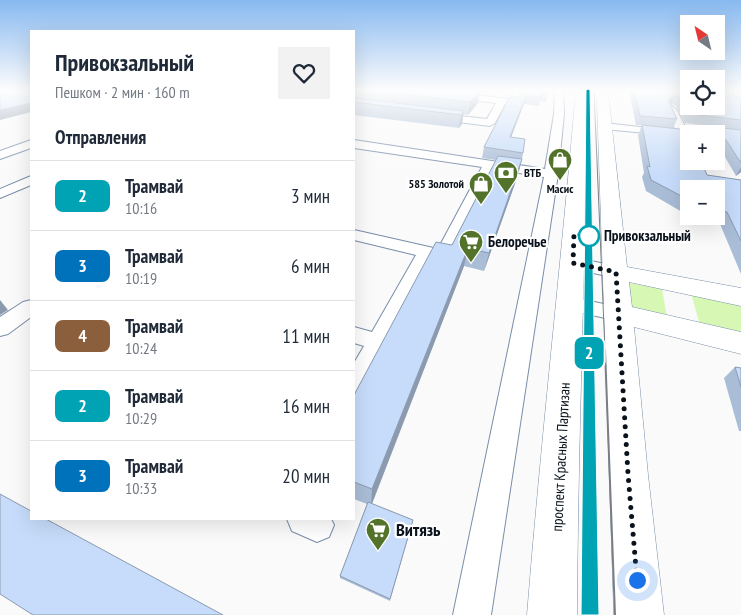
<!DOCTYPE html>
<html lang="ru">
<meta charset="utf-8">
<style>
:root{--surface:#fff;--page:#f2f2f3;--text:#1f2937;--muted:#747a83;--line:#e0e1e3}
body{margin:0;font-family:"PT Sans Narrow",sans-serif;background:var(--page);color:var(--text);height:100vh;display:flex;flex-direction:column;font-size:19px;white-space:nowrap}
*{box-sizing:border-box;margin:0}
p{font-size:16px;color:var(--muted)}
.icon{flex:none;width:28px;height:28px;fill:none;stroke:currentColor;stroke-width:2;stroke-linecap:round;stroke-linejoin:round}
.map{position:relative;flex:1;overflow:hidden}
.panel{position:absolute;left:30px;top:30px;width:325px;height:490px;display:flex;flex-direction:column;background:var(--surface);border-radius:0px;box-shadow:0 5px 20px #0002}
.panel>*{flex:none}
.badge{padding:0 10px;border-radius:8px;font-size:18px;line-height:32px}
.needle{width:32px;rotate:325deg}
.controls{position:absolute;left:680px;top:15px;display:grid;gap:10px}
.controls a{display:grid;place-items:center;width:45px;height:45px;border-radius:0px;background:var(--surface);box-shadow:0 5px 20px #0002;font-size:25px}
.you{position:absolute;width:25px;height:25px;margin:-12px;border:4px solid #fff;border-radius:50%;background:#1a73e8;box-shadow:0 0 0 8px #1a73e833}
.map>.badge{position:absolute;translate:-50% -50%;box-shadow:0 0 0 2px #fff}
h2{padding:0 25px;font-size:19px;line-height:45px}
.round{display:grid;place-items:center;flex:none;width:52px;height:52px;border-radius:0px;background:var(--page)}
.headline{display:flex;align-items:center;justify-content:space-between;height:85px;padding:0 25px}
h1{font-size:24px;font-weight:700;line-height:38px}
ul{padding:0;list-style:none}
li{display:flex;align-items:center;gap:15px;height:70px;padding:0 25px;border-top:1px solid var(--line)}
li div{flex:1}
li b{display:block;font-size:19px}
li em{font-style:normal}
li .badge{min-width:55px;font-weight:700;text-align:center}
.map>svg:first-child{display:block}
</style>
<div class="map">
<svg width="741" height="615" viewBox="0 0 741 615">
<rect width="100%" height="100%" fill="#fafafa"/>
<g fill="#d6f8b4">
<polygon points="629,283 662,289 667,317 630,307 628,286"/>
<polygon points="691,293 741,304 741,332 699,322"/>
</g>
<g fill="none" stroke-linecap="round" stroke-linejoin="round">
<defs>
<g id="minor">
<polygon points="401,90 432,90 511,99 514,90 523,90 517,104 505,104 495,123 490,126 433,119 428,116 433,113 487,119 496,103 405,93"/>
<polygon points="555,90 563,90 564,114 558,174 491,615 453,615 544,177 494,169 453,255 450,259 444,260 433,258 363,393 354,396 354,363 364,346 354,343 354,327 372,332 416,255 354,240 354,230 438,249 482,167 354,148 354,140 545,169 554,114"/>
<polygon points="671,106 676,109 689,134 688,137 604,129 599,126 604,123 676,131 666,109"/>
<polygon points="31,140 31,148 0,159 0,151"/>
<polygon points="31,176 31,185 0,198 0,189"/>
<polygon points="573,257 623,268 626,272 623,276 616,278 566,267 564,263 566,259"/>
<polygon points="571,297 627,309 630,314 627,319 619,321 564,309 560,304 564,299"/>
<polygon points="31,300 31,317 8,334 0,336 0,317 23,302"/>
<polygon points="287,519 331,519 334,525 329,537 317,542 292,531"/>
</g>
<g id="major">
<path d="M576,90H588C585,265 578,440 577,615H527C541,440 561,265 576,90Z"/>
<polygon points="594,90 606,90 609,100 627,267 741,288 741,306 629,282 632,307 741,332 741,354 634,327 648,475 664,615 614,615 597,100"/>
</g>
</defs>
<use href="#minor" stroke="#7a8eaa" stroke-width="2"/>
<use href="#major" stroke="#7a8eaa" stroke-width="1"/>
<use href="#minor" fill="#fff" fill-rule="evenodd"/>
<use href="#major" fill="#fff" fill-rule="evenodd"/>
<g stroke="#7a7e84" stroke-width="1">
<polyline points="594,90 605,351"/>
<polyline points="590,125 590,351"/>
</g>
<g stroke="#7a7e84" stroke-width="2">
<polyline points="590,350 590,615"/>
<polyline points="605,350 615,615"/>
</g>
</g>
<g fill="#aabdd7" fill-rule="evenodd">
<polygon points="354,90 486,90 484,94 479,93 478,103 468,115 463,114 462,124 459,128 354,115"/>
<polygon points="549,90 546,102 540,101 539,106 524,104 511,137 523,153 522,159 518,175 484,271 464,266 372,504 413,520 390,601 340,578 340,576 367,504 354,499 354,395 452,245 496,160 482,158 484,147 521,96"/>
<path d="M629,90H684L687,95L688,90H689V106L736,97H741V172L736,176L721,150H716V134H689L707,175L741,180V274L720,224L696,220L690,216H716V189H689V216L646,191L642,177L644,173L638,135L642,125H636ZM672,104L676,106L685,123L703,125H695L693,129L689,130L673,129L677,119L670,105Z"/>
<polygon points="734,90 741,90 741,96"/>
<polygon points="735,367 741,368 741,431 739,431 724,378"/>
</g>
<g fill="#8b9aaf">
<polygon points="480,91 478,103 468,115 470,102"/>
<polygon points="526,96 524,104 507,147 510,137"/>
<polygon points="675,96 672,104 664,108 668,100"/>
<polygon points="31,103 31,112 0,120 0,110"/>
<polygon points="464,111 462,124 459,128 461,115"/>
<polygon points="522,159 518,175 484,271 489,253"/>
<polygon points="741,167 741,172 736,176"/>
<polygon points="468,248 464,266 371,506 372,489"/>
<polygon points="0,300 8,310 0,315"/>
</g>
<g fill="#c6dcfa" stroke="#8b9aaf">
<polygon points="0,90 31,90 31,103 0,110"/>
<polygon points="365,90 476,90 480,91 470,102"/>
<polygon points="523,90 549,90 548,93 542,93 541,97 526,96 510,137 525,139 523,153 484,147 509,98 521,96"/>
<polygon points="634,90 684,90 689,97 689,106 716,106 716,90 731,90 736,97 741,97 741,120 690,114 680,98 675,96 668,100 677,119 640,116"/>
<polygon points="354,98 464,111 461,115 354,102"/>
<polygon points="642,125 689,130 695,128 695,125 741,130 741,163 726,140 716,139 716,134 689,134 689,161 701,161 707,175 741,180 741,241 727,212 716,210 716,189 689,189 689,200 651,180 647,166 650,167"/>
<polygon points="498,156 522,159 489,253 468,248 372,489 354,482 354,395 436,242 452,245"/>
<polygon points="735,367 741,368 741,387"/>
<polygon points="0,494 31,511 31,519 46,519 223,615 33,615 0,594"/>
<polygon points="368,502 413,520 390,599 340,576"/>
</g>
<linearGradient id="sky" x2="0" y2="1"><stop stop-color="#87b9f0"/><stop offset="0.51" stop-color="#fdfdfd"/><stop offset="1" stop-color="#fdfdfd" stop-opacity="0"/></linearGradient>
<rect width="741" height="177" fill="url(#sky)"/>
<polygon fill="#00a3b4" stroke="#fff" points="588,89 590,90 599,615 581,615 586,90"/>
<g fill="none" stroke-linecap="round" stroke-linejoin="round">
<polyline stroke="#0a121c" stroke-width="5" stroke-dasharray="0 9" points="589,236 574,234 573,263 616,272 628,474 637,580"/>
</g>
<defs>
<symbol id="shop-pin" viewBox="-11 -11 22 30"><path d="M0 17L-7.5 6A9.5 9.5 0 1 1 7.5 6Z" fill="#527329" stroke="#fff"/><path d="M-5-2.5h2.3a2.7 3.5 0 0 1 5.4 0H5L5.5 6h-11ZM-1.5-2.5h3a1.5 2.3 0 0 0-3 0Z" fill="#fff"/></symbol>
<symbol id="bank-pin" viewBox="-11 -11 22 30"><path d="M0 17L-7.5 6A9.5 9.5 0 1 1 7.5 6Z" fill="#527329" stroke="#fff"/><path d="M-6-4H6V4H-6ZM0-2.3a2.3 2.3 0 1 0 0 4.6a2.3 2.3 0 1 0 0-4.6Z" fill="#fff"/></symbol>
<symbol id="supermarket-pin" viewBox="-11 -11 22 30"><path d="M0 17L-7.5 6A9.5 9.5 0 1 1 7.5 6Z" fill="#527329" stroke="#fff"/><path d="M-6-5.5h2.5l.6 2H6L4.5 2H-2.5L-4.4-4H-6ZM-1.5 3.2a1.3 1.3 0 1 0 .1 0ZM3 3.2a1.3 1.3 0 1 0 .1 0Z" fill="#fff"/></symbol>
</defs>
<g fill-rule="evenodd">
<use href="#shop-pin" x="546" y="146" width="28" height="38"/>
<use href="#bank-pin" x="492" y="159" width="28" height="38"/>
<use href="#shop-pin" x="467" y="170" width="28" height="38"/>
<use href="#supermarket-pin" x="457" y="228" width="28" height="38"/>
<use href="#supermarket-pin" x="364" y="516" width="28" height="38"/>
</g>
<circle fill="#fff" stroke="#00a3b4" stroke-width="2.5" cx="589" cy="236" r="10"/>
<g text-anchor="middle" stroke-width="4.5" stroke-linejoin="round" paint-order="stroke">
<g font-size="12" font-weight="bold" fill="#0a121c" stroke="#fff" text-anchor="start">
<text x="524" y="177">ВТБ</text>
<text x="464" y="188" text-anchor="end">585 Золотой</text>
<text x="560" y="193" text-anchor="middle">Масис</text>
</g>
<g font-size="15" font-weight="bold" fill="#0a121c" stroke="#fff" text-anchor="start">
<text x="604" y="241">Привокзальный</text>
</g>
<g font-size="15" font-weight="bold" fill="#0a121c" stroke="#fff" text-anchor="start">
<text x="488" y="247">Белоречье</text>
</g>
<g font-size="15" fill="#0a121c" stroke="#fff">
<text transform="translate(561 457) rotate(-87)" y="5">проспект Красных Партизан</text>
</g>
<g font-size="18" font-weight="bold" fill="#0a121c" stroke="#fff" text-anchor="start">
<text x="396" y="536">Витязь</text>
</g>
</g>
</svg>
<div class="controls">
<a><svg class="needle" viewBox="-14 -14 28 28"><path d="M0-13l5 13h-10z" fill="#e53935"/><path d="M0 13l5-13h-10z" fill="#747a83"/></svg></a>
<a><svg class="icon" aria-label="locate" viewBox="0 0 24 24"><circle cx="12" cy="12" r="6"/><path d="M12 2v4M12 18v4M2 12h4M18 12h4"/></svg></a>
<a>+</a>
<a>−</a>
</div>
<div class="you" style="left:637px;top:580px"></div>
<b class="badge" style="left:589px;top:353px;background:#00a3b4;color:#fff">2</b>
<section class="panel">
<div class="headline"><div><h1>Привокзальный</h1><p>Пешком · 2 мин · 160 m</p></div><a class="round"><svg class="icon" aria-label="heart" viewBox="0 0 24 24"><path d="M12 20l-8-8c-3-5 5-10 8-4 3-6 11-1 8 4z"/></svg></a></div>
<h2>Отправления</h2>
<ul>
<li><span class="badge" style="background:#00a3b4;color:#fff">2</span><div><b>Трамвай</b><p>10:16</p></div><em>3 мин</em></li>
<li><span class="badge" style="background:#0072bc;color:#fff">3</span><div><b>Трамвай</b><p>10:19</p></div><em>6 мин</em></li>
<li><span class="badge" style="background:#8b5e3c;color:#fff">4</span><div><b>Трамвай</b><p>10:24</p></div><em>11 мин</em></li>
<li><span class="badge" style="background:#00a3b4;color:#fff">2</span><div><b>Трамвай</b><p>10:29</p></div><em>16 мин</em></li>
<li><span class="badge" style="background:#0072bc;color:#fff">3</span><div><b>Трамвай</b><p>10:33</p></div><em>20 мин</em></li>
</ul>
</section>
</div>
